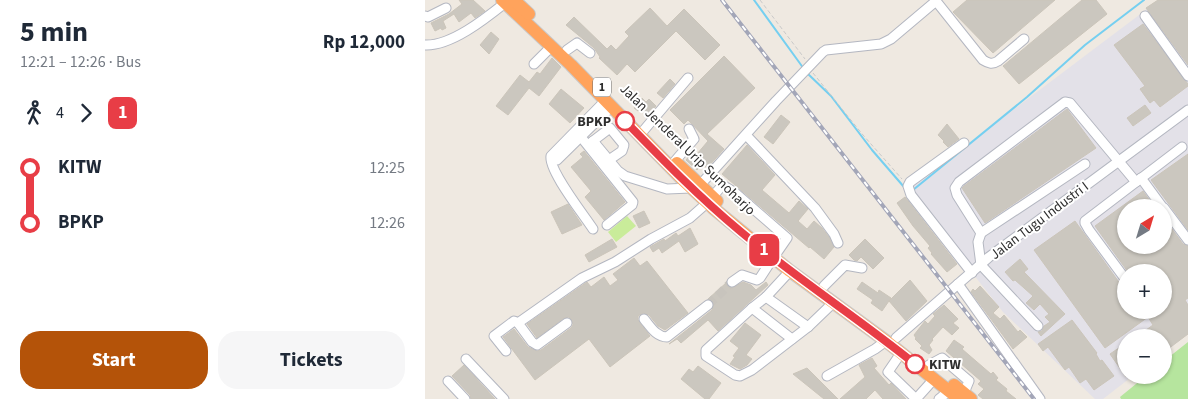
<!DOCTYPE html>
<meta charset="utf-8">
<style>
:root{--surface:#fff;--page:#f6f6f7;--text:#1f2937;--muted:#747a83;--accent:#b45309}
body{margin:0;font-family:"Source Sans 3",sans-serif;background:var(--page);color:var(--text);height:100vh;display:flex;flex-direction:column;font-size:19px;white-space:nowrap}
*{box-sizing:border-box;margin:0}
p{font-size:16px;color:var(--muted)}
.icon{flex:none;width:28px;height:28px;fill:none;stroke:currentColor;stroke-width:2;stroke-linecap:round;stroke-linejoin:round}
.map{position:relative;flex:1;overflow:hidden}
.drawer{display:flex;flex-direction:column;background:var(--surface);width:425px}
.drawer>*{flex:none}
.badge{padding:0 10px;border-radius:8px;font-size:18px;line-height:32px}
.needle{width:32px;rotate:38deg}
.controls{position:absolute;left:692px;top:199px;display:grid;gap:10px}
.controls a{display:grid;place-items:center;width:55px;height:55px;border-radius:50%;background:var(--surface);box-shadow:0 1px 4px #0004;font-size:25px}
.map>.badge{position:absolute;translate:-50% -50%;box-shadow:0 0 0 2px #fff}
.legs{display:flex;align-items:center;gap:8px;height:55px;padding:0 20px;font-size:16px}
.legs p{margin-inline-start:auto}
.headline{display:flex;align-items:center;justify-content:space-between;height:85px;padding:0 20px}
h1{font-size:28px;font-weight:700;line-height:38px}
.button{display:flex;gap:10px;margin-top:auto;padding:10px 20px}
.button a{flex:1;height:58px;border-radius:20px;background:var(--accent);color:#fff;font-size:20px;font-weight:700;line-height:58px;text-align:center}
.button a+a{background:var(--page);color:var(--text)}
ul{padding:0 20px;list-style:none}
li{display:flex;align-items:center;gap:18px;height:55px;font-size:19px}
li i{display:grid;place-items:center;width:8px;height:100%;margin:0 6px;background:currentColor}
li i::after{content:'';width:12px;height:12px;margin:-6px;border:4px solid;border-radius:50%;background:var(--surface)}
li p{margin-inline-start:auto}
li:first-child i{background:linear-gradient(#0000 50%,currentColor 0)}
li:last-child i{background:linear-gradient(currentColor 50%,#0000 0)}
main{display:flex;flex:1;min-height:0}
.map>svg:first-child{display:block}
</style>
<main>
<section class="drawer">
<div class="headline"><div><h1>5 min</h1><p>12:21 – 12:26 · Bus</p></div><b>Rp 12,000</b></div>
<div class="legs"><svg class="icon" aria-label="walk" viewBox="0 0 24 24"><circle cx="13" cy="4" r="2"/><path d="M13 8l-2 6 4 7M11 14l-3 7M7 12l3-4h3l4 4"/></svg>4<svg class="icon" aria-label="forward" viewBox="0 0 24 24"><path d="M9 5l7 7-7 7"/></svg><b class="badge" style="background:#e83d46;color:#fff">1</b></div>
<ul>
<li><i style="color:#e83d46"></i><b>KITW</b><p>12:25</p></li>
<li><i style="color:#e83d46"></i><b>BPKP</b><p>12:26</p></li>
</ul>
<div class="button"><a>Start</a><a>Tickets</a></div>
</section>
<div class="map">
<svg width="763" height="399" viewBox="0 0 763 399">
<rect width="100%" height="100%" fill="#efe9e1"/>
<path fill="#e3e1e8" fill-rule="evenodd" d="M734,0H763V334L739,353V338H701V375H709L678,399H670L578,312L482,190ZM701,208H739V245H701ZM701,272H739V310H701Z"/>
<polygon fill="#b6e59e" points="763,342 763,399 696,399 695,397 722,375 739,375 739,361"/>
<polygon fill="#c9ec9a" points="202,216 211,226 191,242 183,232"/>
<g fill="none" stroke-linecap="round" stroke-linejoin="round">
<g stroke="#75cff0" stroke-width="2">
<polyline points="329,0 379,69"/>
<polyline points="382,73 406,96 447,150 479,187"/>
<polyline points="488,190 602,97 660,45 719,0"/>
</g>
</g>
<g fill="#cbc7bf" stroke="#cbc5ba">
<polygon points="34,0 48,0 60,11 50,18 46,13 34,22 29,14 18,21 21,28 17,30 16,28 10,31 6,23 24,14 37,4"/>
<polygon points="542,0 630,0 568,53 528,12"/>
<polygon points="657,0 671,0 682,14 594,84 578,66"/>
<polygon points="733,0 763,0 763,65 721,8"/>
<polygon points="225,8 242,26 259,9 295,45 280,60 251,31 210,72 202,64 192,75 174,58 175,57 169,48 141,25 149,17 182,49 186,45 191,50 204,36 200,32"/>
<polygon points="718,24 763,84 763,86 735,107 729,100 725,103 715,89 720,86 689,45"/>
<polygon points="66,32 74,39 64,54 55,45"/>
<polygon points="299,56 330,88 282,134 299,149 282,168 277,164 272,170 261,160 268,151 272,154 283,141 263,120 259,124 245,110"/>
<polygon points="127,58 136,67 114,96 104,88 83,115 71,106 95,75 104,82 112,72 115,74"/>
<polygon points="245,79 250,84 238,98 232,93"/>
<polygon points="136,89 159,108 145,123 124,104"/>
<polygon points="217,98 221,102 224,99 231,106 224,115 216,108 213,111 209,108"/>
<polygon points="720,105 726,113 708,126 702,118"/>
<polygon points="642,109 671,148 560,223 537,188 539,186"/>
<polygon points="356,115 365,122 348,144 339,137"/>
<polygon points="522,124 534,139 523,147 518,142 519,141 513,135"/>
<polygon points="322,145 350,175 337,190 364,213 374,201 383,209 373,221 382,229 389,221 397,228 404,237 409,247 399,259 385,247 384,248 297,174"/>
<polygon points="159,151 200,202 179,220 160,197 166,191 146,167 158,157 155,154"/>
<polygon points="763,154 763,230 726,180"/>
<polygon points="718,191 730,208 701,208 701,245 739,245 739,218 758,244 763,246 763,298 760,300 763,305 763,334 739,352 739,338 710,338 728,325 723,317 680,348 609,250 650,221 701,292 701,310 714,310 718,315 725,310 739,310 739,272 703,272 670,226"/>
<polygon points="480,197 532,264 522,272 506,254 507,253 503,248 505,246 488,226 472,203"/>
<polygon points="143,204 157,225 137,234 126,212"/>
<polygon points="219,211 225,223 214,228 208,216"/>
<polygon points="265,228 273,244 260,252 254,241 237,253 234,248 228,252 225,247 239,239 240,241 251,233 253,236"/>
<polygon points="187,239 192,247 164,262 160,255"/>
<polygon points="440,239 459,258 448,269 436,257 432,261 429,260 424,255"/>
<polygon points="209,258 215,266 222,261 263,313 240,330 233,326 224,315 218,313 213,316 213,320 225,336 185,367 164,339 110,380 78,337 89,329 103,347 112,351 116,350 146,328 148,325 147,320 144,317 139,318 112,338 102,324 162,282 166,287 179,277 185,286 193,280 188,274"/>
<polygon points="595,259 603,269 599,272 640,314 616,336 613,332 617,331 619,326 625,322 620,317 624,314 615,304 609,310 601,303 608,296 590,280 588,281 580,272"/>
<polygon points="485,280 502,301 481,321 464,301"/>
<polygon points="318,282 326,285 331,290 341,282 343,285 293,331 283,320 256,343 252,339 244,344 287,310 289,304 288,301 283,299 301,283 302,286 307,288"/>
<polygon points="437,282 453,293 454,290 466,298 457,311 446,303 448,300 432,289"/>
<polygon points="555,286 574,307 568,313 575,319 579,315 593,332 595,330 602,337 588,349 546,292 548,289 550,291"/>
<polygon points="519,305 533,319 528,323 534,328 527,335 518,327 507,339 508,340 504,345 507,350 504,354 495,348 497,346 490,339 491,338 489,335 500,321 503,324 510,316 508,314"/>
<polygon points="647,320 672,353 671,354 675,361 677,360 689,376 669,390 661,379 655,383 644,367 640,370 623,347 618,351 613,344"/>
<polygon points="320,323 336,335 321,355 327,359 322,365 315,369 305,364 310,357 308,356 314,348 305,341"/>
<polygon points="529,340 539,347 537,349 566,374 568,372 573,378 571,380 582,389 581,391 591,399 558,399 553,395 559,389 553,384 556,381 521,351"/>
<polygon points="701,343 701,377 685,354"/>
<polygon points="447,358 452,366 449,368 464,385 466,383 481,399 458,399 450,390 441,399 415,399 440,377 434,365"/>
<polygon points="39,365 70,399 46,399 45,395 27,376"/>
<polygon points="273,366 296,383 284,399 280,399 256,379 264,369 268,372"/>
<polygon points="382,368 413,399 399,399 368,374"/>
</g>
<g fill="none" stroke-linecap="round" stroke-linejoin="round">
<polyline stroke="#c8c4bd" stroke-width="9" stroke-dasharray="9 4.5" stroke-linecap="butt" points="283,305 307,282"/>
<defs>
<g id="minor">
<polyline points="0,16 3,17 21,8"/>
<polyline points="720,16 763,76"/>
<path d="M0,45C26,46 60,19 80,3"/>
<polyline points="142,50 152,43 165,53"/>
<polyline points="109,64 126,47"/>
<polyline points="219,130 263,78"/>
<polyline points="321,135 390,208 409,234 413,243"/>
<polyline points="156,137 208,202 207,205 182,225"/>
<polyline points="168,141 185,128 199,145 197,151 181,162"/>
<polyline points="539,143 485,182 483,186 486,195 547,273"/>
<path d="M163,145L168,141L193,171L200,176L242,189L266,188L276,184L351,101L398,52L401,50L456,44L466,39L511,1L558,60C563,63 567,65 573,61L599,39"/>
<polyline points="132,160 187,106"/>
<polyline points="250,161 269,139 264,129"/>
<polyline points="716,178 738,208"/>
<polyline points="739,208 763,240"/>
<path d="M168,229C159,215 123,170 126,156L181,100"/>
<polyline points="556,233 660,164"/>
<polyline points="365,271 341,297 327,308 367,339"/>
<polyline points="701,280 664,230 660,223 660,221 757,147"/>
<polyline points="307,282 317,275 332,280 335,278 348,258"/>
<polyline points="533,284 615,399"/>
<polyline points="399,286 420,265 437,268"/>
<polyline points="341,297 383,327"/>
<polyline points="327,308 281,350 281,356 310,375 315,376 327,370 383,327 409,302"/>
<path d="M219,319C225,326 231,337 242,337L283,305"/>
<polyline points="142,323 112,345 107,342 93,323 157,278 190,262 226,239 265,218 282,203 295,188 299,186 309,192 362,238 353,251"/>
<polyline points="613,326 556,265 553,242 556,233 532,195 530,188 534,182 640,102 645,103 711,182"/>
<polyline points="471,338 564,257 763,110"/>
<polyline points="81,351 69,336 89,321 93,323"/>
<polyline points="476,353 463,372 491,399"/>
<polyline points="41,359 79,399"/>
<polyline points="504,365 517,358 544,381 539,393"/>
<polyline points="402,376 450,349 461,341"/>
<polyline points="23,381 40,399"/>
<polyline points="491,399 509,379"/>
<polyline points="514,399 524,391"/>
</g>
<g id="highway">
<polyline points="77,0 146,65 258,180 288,208 365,271 461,341 534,399"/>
<polyline points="89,0 104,14"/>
<polyline points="252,163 292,201"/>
<polyline points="529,385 546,399"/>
</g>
</defs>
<use href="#minor" stroke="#b4b7c1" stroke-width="11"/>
<use href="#highway" stroke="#c9c9c9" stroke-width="14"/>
<g stroke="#c9c9c9" stroke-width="1" stroke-dasharray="4 2.5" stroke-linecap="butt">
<polyline points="335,0 380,59"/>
<polyline points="388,73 438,135 477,179"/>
</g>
<use href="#minor" stroke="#fff" stroke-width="9"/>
<use href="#highway" stroke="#ffa35c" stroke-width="12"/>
<defs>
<polyline id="rail" points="297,0 609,399"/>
</defs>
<use href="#rail" stroke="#a3a6b8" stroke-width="4"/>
<use href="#rail" stroke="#fff" stroke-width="2" stroke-dasharray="5.5" stroke-linecap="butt"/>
</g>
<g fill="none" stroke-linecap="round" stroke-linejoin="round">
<defs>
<path id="line-1" d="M200,121C237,159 274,197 315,231C371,278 433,318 490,364"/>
</defs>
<use href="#line-1" stroke="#fff" stroke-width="11"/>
<use href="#line-1" stroke="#e83d46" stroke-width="8"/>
</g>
<g fill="#fff" stroke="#e83d46" stroke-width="2.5">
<circle cx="200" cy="121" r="9"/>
<circle cx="490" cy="364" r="9"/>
</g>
<g text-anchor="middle" stroke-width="4" stroke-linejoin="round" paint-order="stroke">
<rect fill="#fff" stroke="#6d6d6d" stroke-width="1" x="168" y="77.5" width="18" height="19" rx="4"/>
<g font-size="12" font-weight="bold" fill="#2e2e2e">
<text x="177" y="91">1</text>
</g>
<g font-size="14" font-weight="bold" fill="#2e2e2e" stroke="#fff" text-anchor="end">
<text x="186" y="126">BPKP</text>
<text x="504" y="369" text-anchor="start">KITW</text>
</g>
<g font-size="14" fill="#2e2e2e" stroke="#fff">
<text transform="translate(263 149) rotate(44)" y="5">Jalan Jenderal Urip Sumoharjo</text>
<text transform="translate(614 220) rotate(-37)" y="5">Jalan Tugu Industri I</text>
</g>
</g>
</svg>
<div class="controls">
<a><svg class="needle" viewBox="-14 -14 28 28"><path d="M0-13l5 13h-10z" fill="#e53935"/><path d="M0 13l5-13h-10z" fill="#747a83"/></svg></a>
<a>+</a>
<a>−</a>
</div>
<b class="badge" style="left:339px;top:250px;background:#e83d46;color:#fff">1</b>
</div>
</main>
